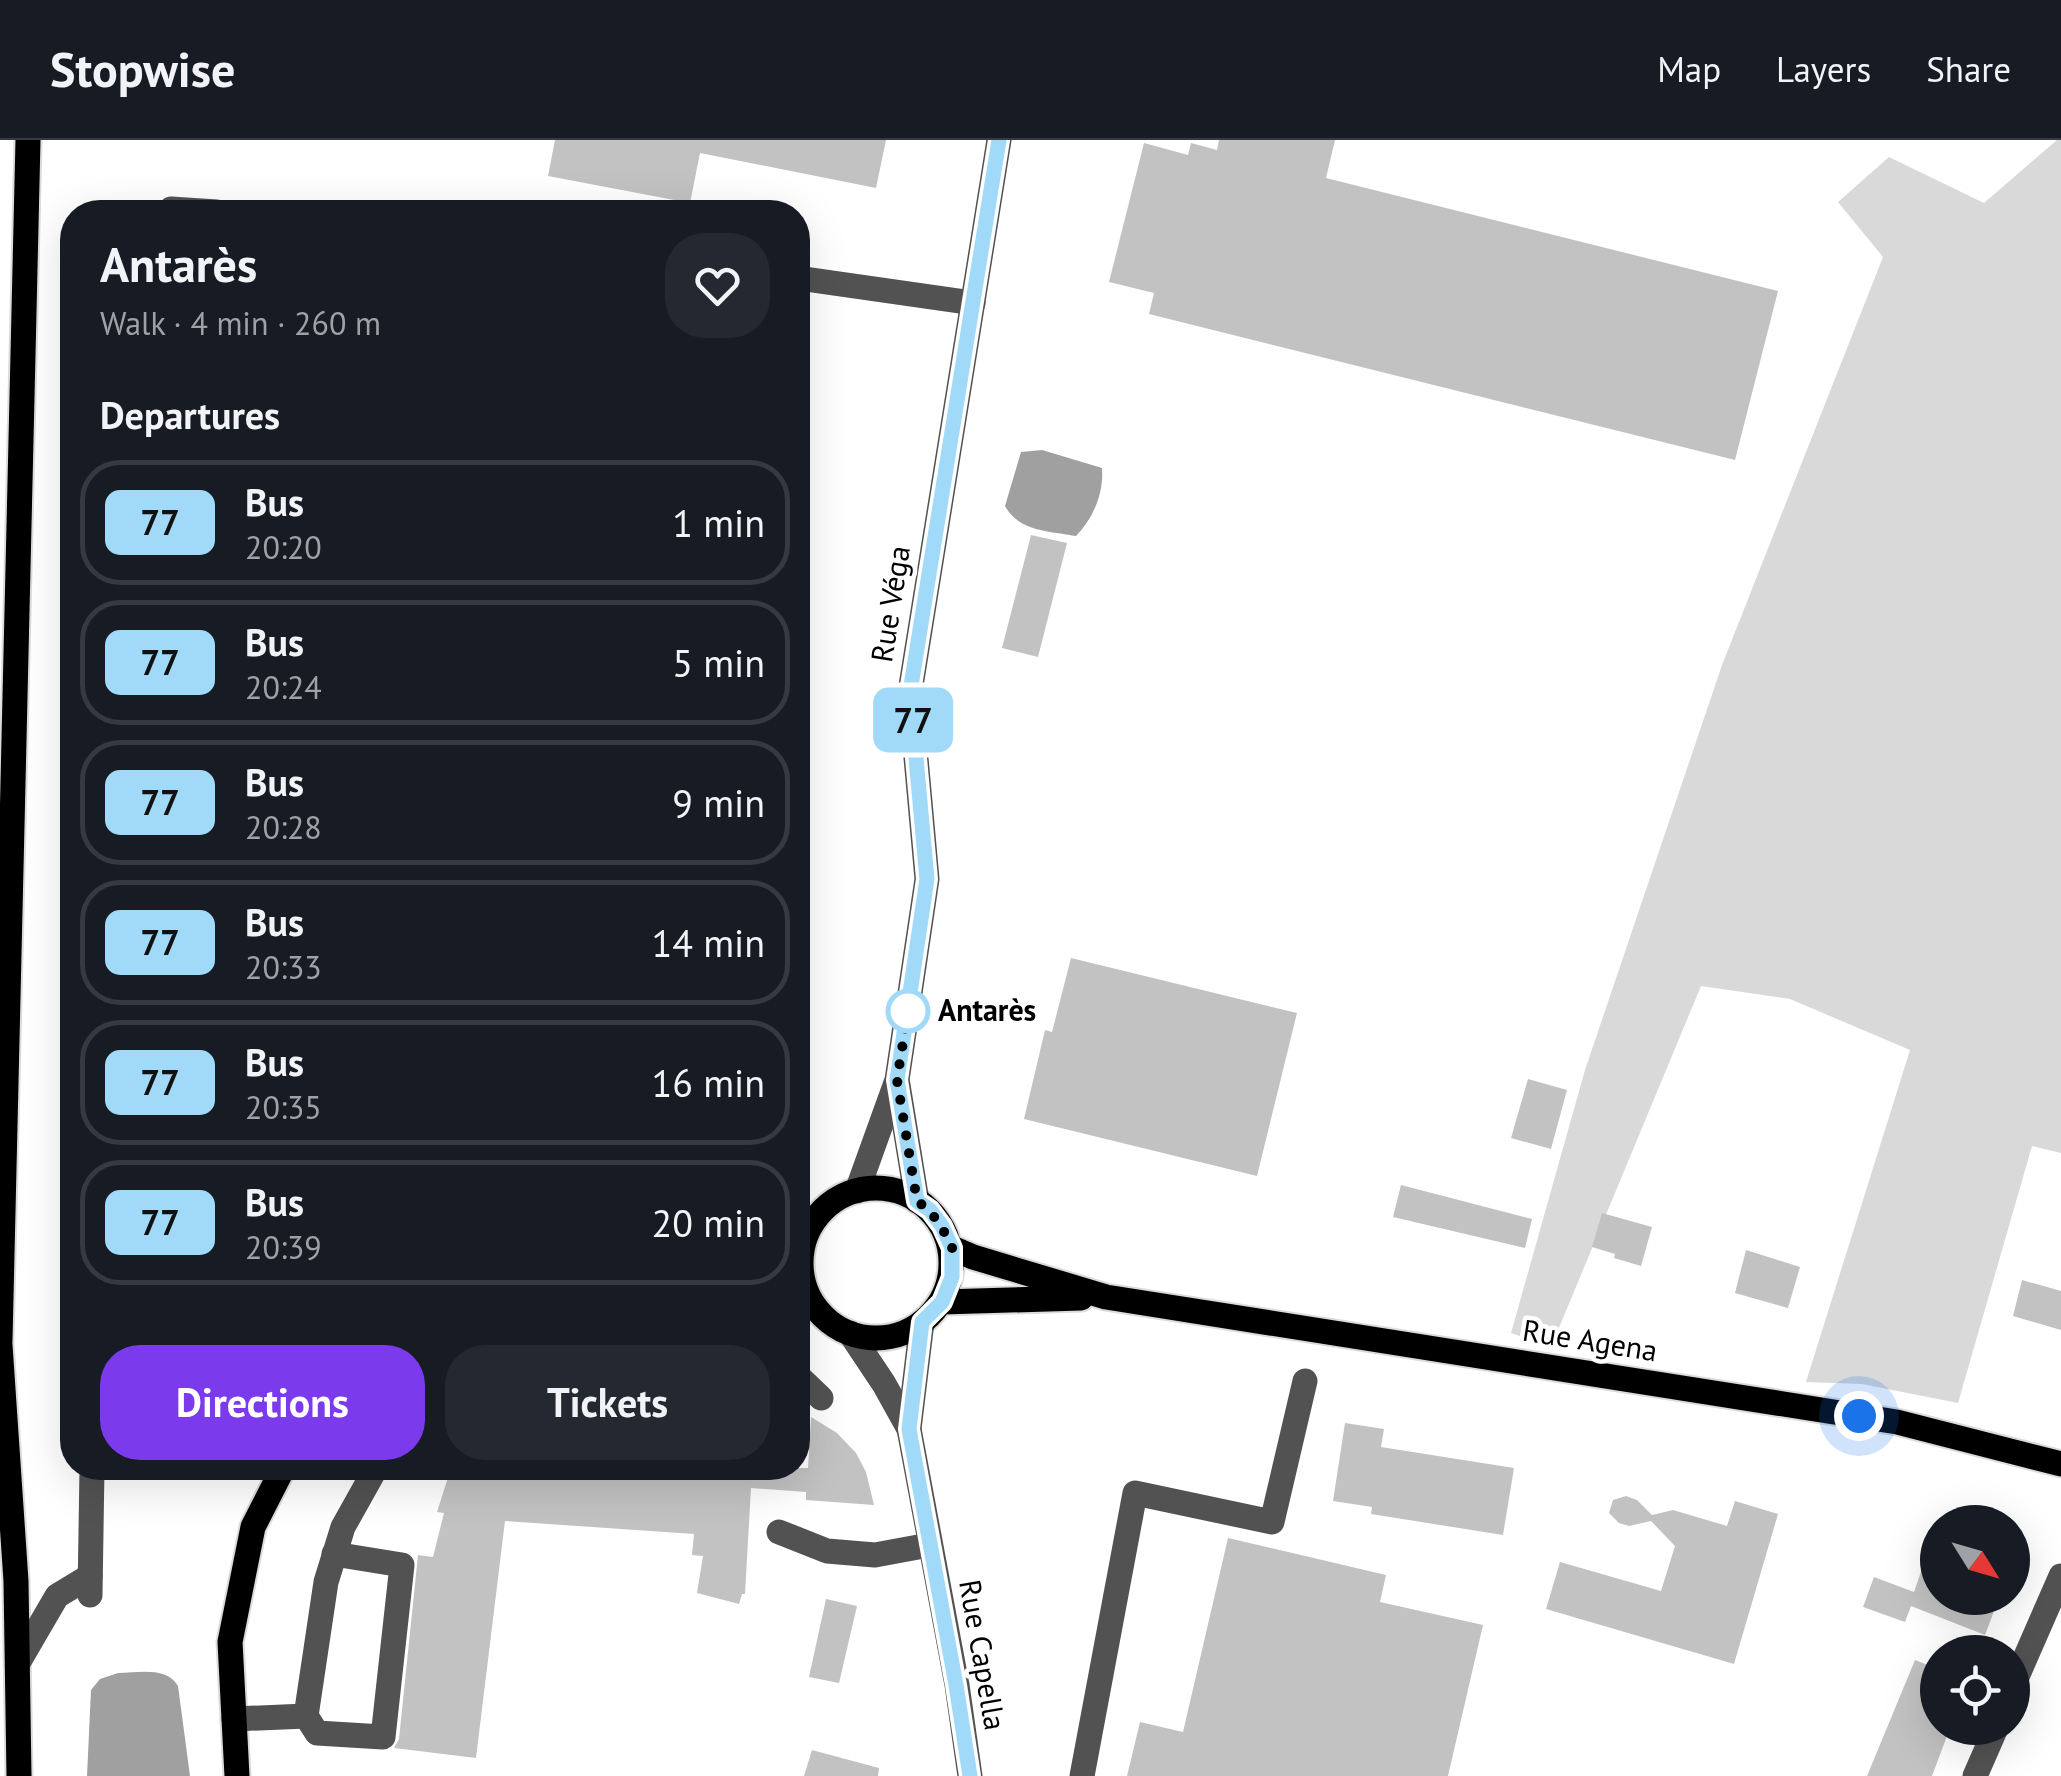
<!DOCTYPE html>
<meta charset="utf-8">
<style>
:root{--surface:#171b24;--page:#242831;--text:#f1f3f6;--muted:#9ea1a6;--line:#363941;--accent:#7c3aed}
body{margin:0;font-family:"PT Sans",sans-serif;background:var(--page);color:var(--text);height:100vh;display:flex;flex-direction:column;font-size:38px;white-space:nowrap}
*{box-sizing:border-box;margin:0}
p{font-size:32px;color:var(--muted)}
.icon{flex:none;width:55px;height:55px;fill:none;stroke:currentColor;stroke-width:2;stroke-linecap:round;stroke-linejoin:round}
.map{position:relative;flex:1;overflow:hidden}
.details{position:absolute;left:60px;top:60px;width:750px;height:1280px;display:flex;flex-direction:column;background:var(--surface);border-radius:40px;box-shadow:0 10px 40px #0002}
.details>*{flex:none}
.badge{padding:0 20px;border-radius:15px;font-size:35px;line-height:65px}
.needle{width:65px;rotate:127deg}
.buttons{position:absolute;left:1920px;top:1365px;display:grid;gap:20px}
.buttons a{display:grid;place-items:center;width:110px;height:110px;border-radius:50%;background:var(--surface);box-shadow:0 10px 40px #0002;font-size:50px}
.you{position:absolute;width:50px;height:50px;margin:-25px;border:8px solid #fff;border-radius:50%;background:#1a73e8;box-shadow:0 0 0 15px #1a73e833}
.map>.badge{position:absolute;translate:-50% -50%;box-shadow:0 0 0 5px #fff}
h2{padding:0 40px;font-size:38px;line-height:90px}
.round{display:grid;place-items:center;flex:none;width:105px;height:105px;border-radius:40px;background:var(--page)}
.head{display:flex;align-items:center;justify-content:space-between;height:170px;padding:0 40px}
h1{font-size:48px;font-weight:700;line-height:75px}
.button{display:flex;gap:20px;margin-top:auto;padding:20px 40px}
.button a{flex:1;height:115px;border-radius:40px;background:var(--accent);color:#fff;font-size:40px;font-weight:700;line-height:115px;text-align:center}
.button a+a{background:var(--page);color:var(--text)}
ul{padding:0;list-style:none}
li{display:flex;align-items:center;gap:30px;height:125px;margin:0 20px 15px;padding:0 20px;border:5px solid var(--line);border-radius:40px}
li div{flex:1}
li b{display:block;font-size:38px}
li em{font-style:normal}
li .badge{min-width:110px;font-weight:700;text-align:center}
header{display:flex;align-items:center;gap:60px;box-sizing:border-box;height:140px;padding:0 50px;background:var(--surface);border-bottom:2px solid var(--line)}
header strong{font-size:48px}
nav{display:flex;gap:55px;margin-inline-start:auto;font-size:35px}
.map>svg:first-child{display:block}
</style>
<header>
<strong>Stopwise</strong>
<nav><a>Map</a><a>Layers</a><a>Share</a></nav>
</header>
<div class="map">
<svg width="2061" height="1636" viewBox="0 0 2061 1636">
<rect width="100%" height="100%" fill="#fff"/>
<polygon fill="#d9d9d9" points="2057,0 2061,0 2061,1013 2032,1006 1958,1263 1862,1244 1806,1242 1910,910 1790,859 1701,846 1551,1207 1511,1193 1585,930 1722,525 1883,117 1838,62 1889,17 1984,63"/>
<g fill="#a0a0a0">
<path d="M1042,310L1102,328C1104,353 1093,379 1076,396C1051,391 1019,392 1005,366L1021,312Z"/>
<path d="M118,1533C139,1533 166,1526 178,1546L190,1636H87L91,1550L100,1539Z"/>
</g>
<g fill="#c2c2c2">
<polygon points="555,0 886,0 876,48 700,13 690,63 548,36"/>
<polygon points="1219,0 1335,0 1326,38 1778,151 1735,320 1149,174 1154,153 1109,142 1144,3 1188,15 1191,3 1217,10"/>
<polygon points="1031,395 1067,403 1038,517 1002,508"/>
<polygon points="1071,818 1297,873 1257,1036 1024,979 1045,890 1052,892"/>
<polygon points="1528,939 1567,950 1551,1009 1511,998"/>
<polygon points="1401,1045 1532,1079 1525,1108 1393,1077"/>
<polygon points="1602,1073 1652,1087 1641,1126 1614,1118 1615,1114 1592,1107"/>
<polygon points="1746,1110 1800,1127 1788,1168 1735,1153"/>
<polygon points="2022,1140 2061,1151 2061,1190 2013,1176"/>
<polygon points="811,1277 837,1293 856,1313 866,1332 874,1365 806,1360 806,1352 751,1348 745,1454 742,1454 739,1464 697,1453 703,1416 692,1415 694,1394 505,1381 476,1618 394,1608 399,1599 418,1415 433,1417 444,1373 437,1372 451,1328 808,1328"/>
<polygon points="1345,1283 1384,1289 1381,1307 1514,1328 1503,1395 1371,1374 1372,1367 1333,1361"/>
<polygon points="1626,1356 1637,1360 1652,1375 1673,1370 1727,1386 1735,1361 1778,1374 1734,1524 1546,1469 1560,1422 1661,1451 1675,1406 1651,1381 1629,1386 1619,1383 1609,1373 1613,1360"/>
<polygon points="1933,1397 1938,1397 1938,1458 1999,1458 1985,1495 1911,1466 1905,1482 1863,1467 1874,1437 1914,1452"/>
<polygon points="1228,1398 1386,1435 1380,1462 1483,1485 1448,1636 1127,1636 1140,1582 1183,1592"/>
<polygon points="826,1459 857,1466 839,1543 809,1537"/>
<polygon points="1915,1520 1938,1529 1938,1588 1950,1588 1932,1636 1867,1636"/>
<polygon points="812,1610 879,1628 878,1636 804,1636"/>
</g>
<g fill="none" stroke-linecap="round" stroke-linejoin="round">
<defs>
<g id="major">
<circle cx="876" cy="1123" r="75"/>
<polyline points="952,1108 973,1117 1106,1157 1897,1282 2061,1324"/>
<polyline points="942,1162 1081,1158"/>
<polyline points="0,1200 28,0"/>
<polyline points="0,1205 16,1441 19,1636"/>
<polyline points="237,1636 230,1502 253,1387 283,1328"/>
</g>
</defs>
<use href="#major" stroke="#dbdbdb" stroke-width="29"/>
<g stroke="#525252" stroke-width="25">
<polyline points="171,72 171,69 217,72"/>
<polyline points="798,138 973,163"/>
<polyline points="898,945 917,1061"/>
<polyline points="857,1051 897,940 927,739 910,552 999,0"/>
<polyline points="922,1182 909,1289 957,1545 970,1636"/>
<polyline points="850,1193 884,1244 909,1289"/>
<polyline points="798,1236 821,1258"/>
<polyline points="779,1392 827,1411 875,1415 929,1405"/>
<polyline points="90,1455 92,1328"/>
<polyline points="18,1523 57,1456 90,1436"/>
<polyline points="2012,1548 2061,1436"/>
<polyline points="306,1576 317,1593 383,1597 402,1425 334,1414"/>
<polyline points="234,1579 306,1576 326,1442 343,1387 376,1328"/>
<polyline points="1082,1636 1135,1353 1272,1382 1305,1241"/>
<polyline points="1975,1636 1996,1588"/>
</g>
<use href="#major" stroke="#000" stroke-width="25"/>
</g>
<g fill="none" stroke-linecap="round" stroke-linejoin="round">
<defs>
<polyline id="line" points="970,1636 956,1545 909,1289 922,1182 942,1162 952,1137 952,1108 942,1086 930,1070 917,1061 897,940 927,739 910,552 999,0"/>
</defs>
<use href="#line" stroke="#fff" stroke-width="22"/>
<use href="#line" stroke="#a1daf8" stroke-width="15"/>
<path stroke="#000" stroke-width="10" stroke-dasharray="0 18" d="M908,871L897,940L917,1061C935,1074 943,1088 952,1108L972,1117L1106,1157L1859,1276"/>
</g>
<circle fill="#fff" stroke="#a1daf8" stroke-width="5" cx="908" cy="871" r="20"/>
<g text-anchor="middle" stroke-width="9" stroke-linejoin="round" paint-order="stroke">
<g font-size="30" fill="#000" stroke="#fff">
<text transform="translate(891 464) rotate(-81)" y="10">Rue Véga</text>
<text transform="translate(1590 1201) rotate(9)" y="10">Rue Agena</text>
<text transform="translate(982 1515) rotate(80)" y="10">Rue Capella</text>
</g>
<g font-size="30" font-weight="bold" fill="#000" stroke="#fff" text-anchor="start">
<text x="938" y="881">Antarès</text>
</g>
</g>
</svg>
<div class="buttons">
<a><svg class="needle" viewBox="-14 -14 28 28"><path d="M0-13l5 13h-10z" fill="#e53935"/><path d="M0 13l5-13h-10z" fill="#9ea1a6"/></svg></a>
<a><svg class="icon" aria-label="locate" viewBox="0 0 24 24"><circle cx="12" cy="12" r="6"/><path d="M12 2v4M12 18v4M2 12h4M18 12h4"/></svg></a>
</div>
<div class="you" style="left:1859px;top:1276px"></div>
<b class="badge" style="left:913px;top:580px;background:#a1daf8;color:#111">77</b>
<section class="details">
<div class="head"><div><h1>Antarès</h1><p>Walk · 4 min · 260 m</p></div><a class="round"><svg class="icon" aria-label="heart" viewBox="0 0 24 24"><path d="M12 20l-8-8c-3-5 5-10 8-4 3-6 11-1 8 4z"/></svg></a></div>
<h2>Departures</h2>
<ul>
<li><span class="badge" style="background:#a1daf8;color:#111">77</span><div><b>Bus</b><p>20:20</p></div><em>1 min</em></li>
<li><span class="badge" style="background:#a1daf8;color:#111">77</span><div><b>Bus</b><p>20:24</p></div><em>5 min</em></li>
<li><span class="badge" style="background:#a1daf8;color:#111">77</span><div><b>Bus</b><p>20:28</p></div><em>9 min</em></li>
<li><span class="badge" style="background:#a1daf8;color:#111">77</span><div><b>Bus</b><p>20:33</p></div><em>14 min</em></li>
<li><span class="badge" style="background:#a1daf8;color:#111">77</span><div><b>Bus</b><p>20:35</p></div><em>16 min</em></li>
<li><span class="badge" style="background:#a1daf8;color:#111">77</span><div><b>Bus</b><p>20:39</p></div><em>20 min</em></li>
</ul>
<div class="button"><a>Directions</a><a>Tickets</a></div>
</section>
</div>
